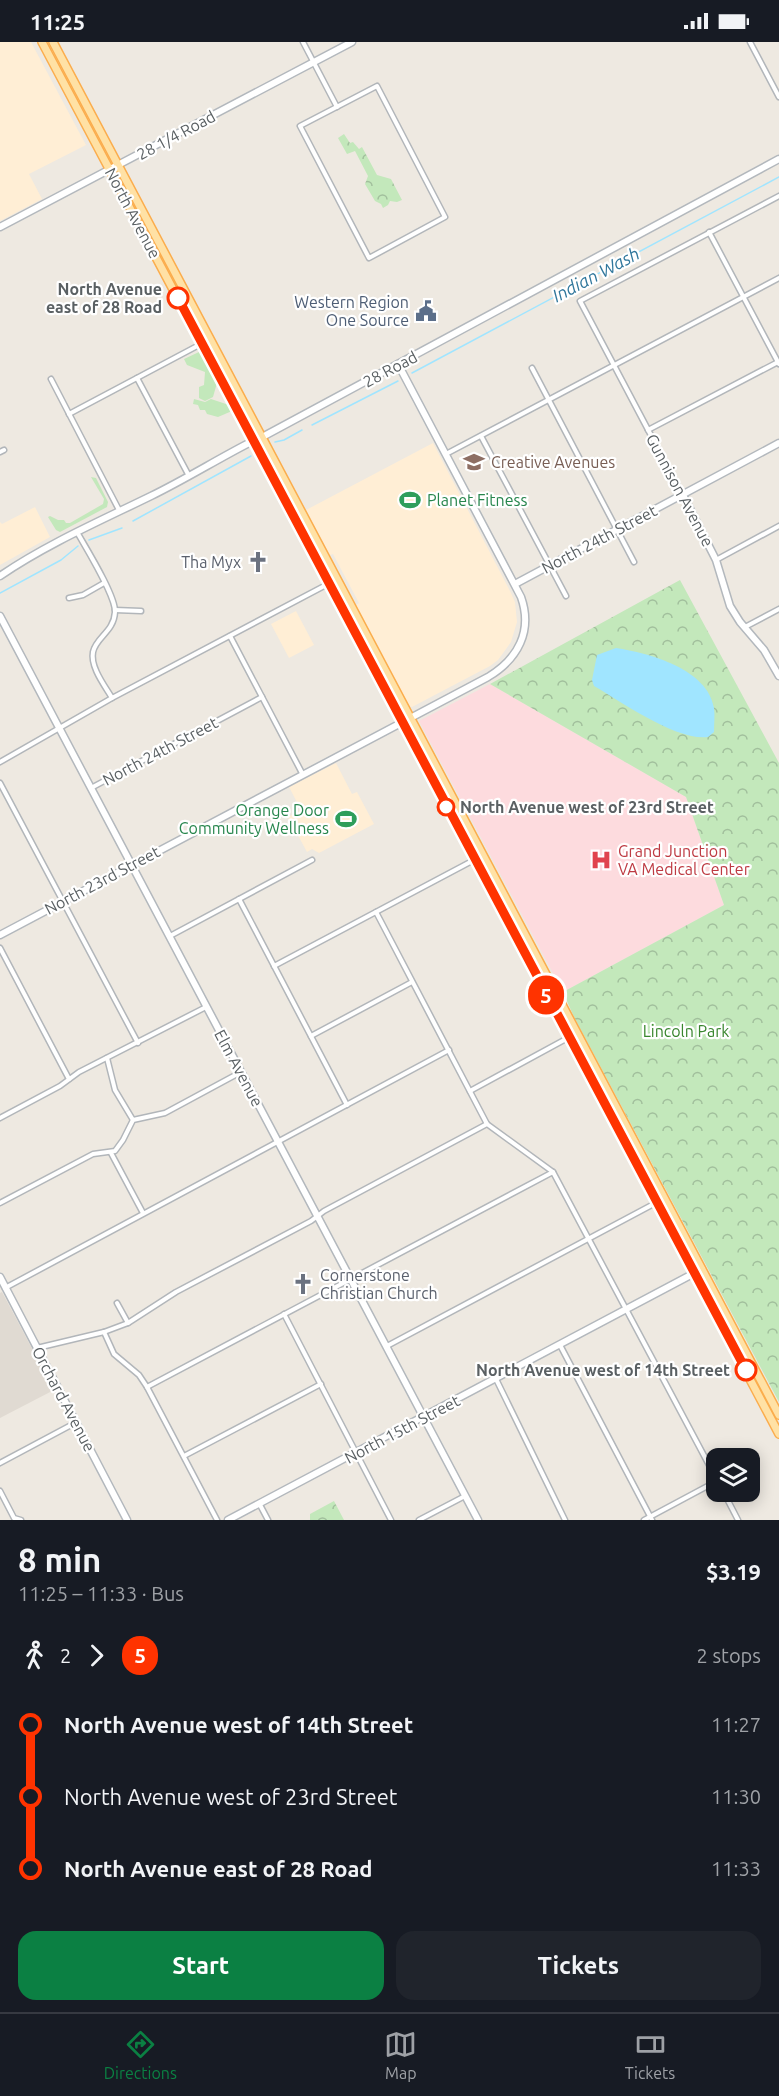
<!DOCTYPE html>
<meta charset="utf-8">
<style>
:root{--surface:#171b24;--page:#20242c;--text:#f1f3f6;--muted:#9ea1a6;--line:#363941;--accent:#0b8043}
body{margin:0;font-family:Ubuntu,sans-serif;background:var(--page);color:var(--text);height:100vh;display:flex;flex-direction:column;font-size:22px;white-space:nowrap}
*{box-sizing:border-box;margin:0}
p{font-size:20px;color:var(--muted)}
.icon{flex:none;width:33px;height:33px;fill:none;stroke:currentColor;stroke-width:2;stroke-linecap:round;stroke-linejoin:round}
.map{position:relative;height:1478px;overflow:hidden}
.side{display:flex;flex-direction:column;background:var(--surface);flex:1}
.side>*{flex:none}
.badge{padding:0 12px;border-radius:20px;font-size:21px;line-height:39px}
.buttons{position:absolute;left:706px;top:1406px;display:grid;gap:12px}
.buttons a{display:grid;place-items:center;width:54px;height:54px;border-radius:12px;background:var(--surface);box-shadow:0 3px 15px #0003;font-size:30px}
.map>.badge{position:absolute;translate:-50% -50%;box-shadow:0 0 0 3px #fff}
.legs{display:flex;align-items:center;gap:9px;height:66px;padding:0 18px;font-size:20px}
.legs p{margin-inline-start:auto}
.summary{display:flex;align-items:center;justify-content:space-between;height:102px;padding:0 18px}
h1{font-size:33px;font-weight:600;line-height:45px}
.action{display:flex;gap:12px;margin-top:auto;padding:12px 18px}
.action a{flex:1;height:69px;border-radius:18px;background:var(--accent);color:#fff;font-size:24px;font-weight:600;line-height:69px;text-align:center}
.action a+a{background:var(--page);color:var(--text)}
ul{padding:0 18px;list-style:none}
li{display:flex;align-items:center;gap:21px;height:72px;font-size:22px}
li i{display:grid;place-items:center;width:9px;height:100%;margin:0 8px;background:currentColor}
li i::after{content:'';width:15px;height:15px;margin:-8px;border:4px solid;border-radius:50%;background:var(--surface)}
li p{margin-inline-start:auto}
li:first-child i{background:linear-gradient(#0000 50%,currentColor 0)}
li:last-child i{background:linear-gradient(currentColor 50%,#0000 0)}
.status{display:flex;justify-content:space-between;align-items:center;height:42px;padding:0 30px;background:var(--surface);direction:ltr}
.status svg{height:16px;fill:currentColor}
.dock{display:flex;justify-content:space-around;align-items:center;height:84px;border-top:2px solid var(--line);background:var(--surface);font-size:16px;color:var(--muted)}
.dock a{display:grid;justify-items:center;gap:3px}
.dock .active{color:var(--accent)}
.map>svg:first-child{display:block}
</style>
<div class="status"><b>11:25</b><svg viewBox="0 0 49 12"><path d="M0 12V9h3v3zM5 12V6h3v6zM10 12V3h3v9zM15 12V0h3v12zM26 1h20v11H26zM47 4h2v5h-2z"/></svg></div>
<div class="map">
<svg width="779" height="1478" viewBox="0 0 779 1478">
<defs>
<pattern id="park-crowns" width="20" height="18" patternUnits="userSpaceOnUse" patternTransform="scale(1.5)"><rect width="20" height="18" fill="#c3e8bb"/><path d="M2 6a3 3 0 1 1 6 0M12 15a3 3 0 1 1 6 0" fill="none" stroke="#a1bf9c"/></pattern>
</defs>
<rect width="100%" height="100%" fill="#eee9e1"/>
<g fill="#ffeed5">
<polygon points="0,0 31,0 86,103 29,132 42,157 0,179"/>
<polygon points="433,401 511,551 515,560 517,580 511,600 498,618 490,624 412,665 409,664 356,563 359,561 333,512 330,513 306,468"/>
<polygon points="35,465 50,495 0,523 0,480 2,482"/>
<polygon points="296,569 314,603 289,616 271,582"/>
<polygon points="336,721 352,752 357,750 374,782 319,811 312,807 307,810 288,775 301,768 289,745"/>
</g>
<polygon fill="#e0dad2" points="2,1250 54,1348 0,1376 0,1251"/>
<polygon fill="#fddbde" points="490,642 686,755 724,863 563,950 419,679"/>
<g fill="#c3e8bb">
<polygon points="199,310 201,310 217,341 213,355 205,359 199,356 199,345 204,343 205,330 187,323 184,317"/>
<polygon points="194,357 205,360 211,357 229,363 232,369 218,375 207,372 205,368 200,368 198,363 193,362"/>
<polygon points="91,435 96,436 108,460 107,465 60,490 56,488 48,475 50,474 58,478 64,478 66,481 70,481 103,462 104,457"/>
</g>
<g fill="url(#park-crowns)">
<polygon points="344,92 350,101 353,100 359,107 362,105 377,133 391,137 402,158 397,160 390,159 388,163 383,166 381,162 375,159 365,142 368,134 355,109 347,112 338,96"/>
<polygon points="680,538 779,721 779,1360 574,975 563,950 724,863 686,755 490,642"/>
<polygon points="334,1459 344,1478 310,1478 310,1472"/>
</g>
<path fill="#a0e5ff" d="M616,606C649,611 708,627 714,666C715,673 714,682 714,690L708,695C676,699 622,660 594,644L592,638L597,613Z"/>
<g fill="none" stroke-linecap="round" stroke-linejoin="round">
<g stroke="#a0e5ff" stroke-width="1.5">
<polyline points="412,331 779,135"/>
<polyline points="312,383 398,339"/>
<polyline points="275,400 284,398 302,388"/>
<polyline points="133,479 251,414"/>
<polyline points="89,498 122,486"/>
<polyline points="0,551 61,518 78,504"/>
</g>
<defs>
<g id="street">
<polyline points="303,0 337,65"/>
<polyline points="750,0 779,55"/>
<polygon points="377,44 445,175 369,216 300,84"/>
<polyline points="709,190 779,322"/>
<polyline points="532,326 634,520"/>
<polyline points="137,336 189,434"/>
<polyline points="51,337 119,468"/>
<polyline points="69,372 201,302"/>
<polyline points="648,388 778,320"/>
<polyline points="481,394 566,554"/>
<polyline points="0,410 4,408"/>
<polyline points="446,412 779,236"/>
<polyline points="682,452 580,259 779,154"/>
<path d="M77,490C86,506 116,554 115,570C114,590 96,595 93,610C90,625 105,644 112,656"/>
<polyline points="716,518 779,484"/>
<polyline points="69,556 83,553 104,541"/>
<polyline points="115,568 141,569"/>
<polyline points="745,585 779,567"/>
<polyline points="230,594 302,731"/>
<polyline points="0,720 112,656 328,542"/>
<polyline points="0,741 138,1001"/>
<polyline points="91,746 262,655"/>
<polyline points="239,857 347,1063"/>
<polyline points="376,870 487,1082 553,1130 717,1438"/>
<polyline points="170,894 312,818"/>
<polyline points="0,906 69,1037"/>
<polyline points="274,924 474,818"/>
<polyline points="311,994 412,940"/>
<polyline points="107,1016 115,1048 133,1078"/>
<polyline points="470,1049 577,991"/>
<polyline points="0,1076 60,1044 79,1030 206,965"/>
<polyline points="111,1111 143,1171"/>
<polyline points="0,1161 93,1112 115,1109 123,1098 133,1078 165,1071 241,1030"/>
<polyline points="5,1246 449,1008"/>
<polyline points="117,1261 128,1281"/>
<polyline points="284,1272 391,1478"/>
<polyline points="104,1290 114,1312 139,1333 147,1345 217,1478"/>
<polyline points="560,1303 652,1478"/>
<polyline points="387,1304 665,1156"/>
<polyline points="37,1306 104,1290 128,1281 176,1250 311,1179 324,1169 487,1082"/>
<polyline points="496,1337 565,1478"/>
<polyline points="147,1345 553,1130"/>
<polyline points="184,1414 321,1342"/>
<polyline points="0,1421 75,1381"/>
<polyline points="0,1449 14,1476 21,1478"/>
<polyline points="723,1449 738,1478"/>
<polyline points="259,1461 268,1478"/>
<polyline points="419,1478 465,1454"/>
<polyline points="644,1478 717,1439"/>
</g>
<g id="secondary">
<polyline points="0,185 352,0"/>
<polyline points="683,453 716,518 730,564 740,580 764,608 779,634"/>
<path d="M0,534C47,502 100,479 151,454C184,438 216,418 249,401L253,400L779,117"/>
<polyline points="515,542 779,401"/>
<polyline points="0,574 478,1478"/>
<path d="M0,893L488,635C518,617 533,589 521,555L398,322"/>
<polyline points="0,1235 127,1478"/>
<polyline points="228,1478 702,1227"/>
</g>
<g id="primary">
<polyline points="42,0 779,1392"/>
<polyline points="53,0 779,1373"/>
</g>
</defs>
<use href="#street" stroke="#b2b6ba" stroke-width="7"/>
<use href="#secondary" stroke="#b3b8bd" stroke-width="9"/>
<use href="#primary" stroke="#fbad4d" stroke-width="10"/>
<use href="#street" stroke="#fff" stroke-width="4"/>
<use href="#secondary" stroke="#fff" stroke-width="6"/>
<use href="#primary" stroke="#ffe1a5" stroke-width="7"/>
</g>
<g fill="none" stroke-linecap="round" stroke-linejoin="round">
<defs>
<polyline id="line-1" points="178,256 746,1328"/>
</defs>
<use href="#line-1" stroke="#fff" stroke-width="14"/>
<use href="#line-1" stroke="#f30" stroke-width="9"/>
</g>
<defs>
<symbol id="civic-bare" viewBox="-9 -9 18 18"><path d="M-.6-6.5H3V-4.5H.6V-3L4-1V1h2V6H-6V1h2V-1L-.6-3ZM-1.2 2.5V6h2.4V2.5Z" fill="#5c6f8a" stroke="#fff" stroke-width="2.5" paint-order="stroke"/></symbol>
<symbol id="school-bare" viewBox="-9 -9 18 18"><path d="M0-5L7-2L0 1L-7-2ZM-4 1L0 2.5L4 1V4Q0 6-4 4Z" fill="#8d6e63" stroke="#fff" stroke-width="2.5" paint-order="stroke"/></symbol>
<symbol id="stadium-bare" viewBox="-9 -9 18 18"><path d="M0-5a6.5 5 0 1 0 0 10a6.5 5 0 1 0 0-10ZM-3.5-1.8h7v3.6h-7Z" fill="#2e9e5b" stroke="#fff" stroke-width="2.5" paint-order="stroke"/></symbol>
<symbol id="church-bare" viewBox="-9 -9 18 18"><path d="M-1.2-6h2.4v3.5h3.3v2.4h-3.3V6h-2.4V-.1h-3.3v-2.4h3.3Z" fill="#6b7280" stroke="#fff" stroke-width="2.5" paint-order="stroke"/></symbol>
<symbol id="hospital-bare" viewBox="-9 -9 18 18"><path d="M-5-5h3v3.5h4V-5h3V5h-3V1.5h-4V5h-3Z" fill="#e0444e" stroke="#fff" stroke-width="2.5" paint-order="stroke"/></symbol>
</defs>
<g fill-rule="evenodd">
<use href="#civic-bare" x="411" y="254" width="30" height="30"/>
<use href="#school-bare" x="459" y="405" width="30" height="30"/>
<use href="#stadium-bare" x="395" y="443" width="30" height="30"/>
<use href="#church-bare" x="243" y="505" width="30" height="30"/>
<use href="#stadium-bare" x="331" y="762" width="30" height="30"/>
<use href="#hospital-bare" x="586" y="803" width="30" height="30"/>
<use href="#church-bare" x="288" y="1227" width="30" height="30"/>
</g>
<g fill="#fff" stroke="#f30" stroke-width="3">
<circle cx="178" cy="256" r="10"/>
<circle cx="446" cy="765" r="8"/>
<circle cx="746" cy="1328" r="10"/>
</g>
<g text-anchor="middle" stroke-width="4.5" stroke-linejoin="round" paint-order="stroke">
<g font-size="16" fill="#5a6063" stroke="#fff">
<text transform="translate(176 93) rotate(-28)" y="6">28 1/4 Road</text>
<text transform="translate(133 171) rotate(62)" y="6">North Avenue</text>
<text transform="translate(390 327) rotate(-28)" y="6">28 Road</text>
<text transform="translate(680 448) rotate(62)" y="6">Gunnison Avenue</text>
<text transform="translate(599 497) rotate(-28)" y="6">North 24th Street</text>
<text transform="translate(160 709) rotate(-28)" y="6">North 24th Street</text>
<text transform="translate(102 838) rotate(-28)" y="6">North 23rd Street</text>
<text transform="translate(239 1026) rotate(62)" y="6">Elm Avenue</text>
<text transform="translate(64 1357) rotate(62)" y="6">Orchard Avenue</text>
<text transform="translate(402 1387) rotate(-28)" y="6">North 15th Street</text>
</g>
<g font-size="16" font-weight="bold" fill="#5a6063" stroke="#fff" text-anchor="end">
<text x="162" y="253">North Avenue<tspan x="162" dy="18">east of 28 Road</tspan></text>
<text x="460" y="771" text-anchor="start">North Avenue west of 23rd Street</text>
<text x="730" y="1334">North Avenue west of 14th Street</text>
</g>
<g font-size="16" fill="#4e5e75" stroke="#fff" text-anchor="end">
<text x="409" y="266">Western Region<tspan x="409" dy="18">One Source</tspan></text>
</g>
<g font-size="16" fill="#785e54" stroke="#fff" text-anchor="start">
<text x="491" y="426">Creative Avenues</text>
</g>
<g font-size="16" fill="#27864d" stroke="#fff" text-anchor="start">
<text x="427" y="464">Planet Fitness</text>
<text x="329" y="774" text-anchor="end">Orange Door<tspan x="329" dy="18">Community Wellness</tspan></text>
</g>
<g font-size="16" fill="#5b616d" stroke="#fff" text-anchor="end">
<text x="241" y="526">Tha Myx</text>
<text x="320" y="1239" text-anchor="start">Cornerstone<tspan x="320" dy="18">Christian Church</tspan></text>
</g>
<g font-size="16" fill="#be3a42" stroke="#fff" text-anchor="start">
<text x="618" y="815">Grand Junction<tspan x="618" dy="18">VA Medical Center</tspan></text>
</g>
<g font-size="16" fill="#39862e" stroke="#fff">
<text x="686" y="995">Lincoln Park</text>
</g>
<g font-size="18" font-style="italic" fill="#30779c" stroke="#fff">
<text transform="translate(596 233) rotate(-28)" y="6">Indian Wash</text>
</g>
</g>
</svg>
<div class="buttons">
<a><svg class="icon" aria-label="layers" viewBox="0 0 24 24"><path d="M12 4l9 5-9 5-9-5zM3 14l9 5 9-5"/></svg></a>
</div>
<b class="badge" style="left:546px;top:953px;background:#f30;color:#fff">5</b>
</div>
<section class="side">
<div class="summary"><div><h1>8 min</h1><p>11:25 – 11:33 · Bus</p></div><b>$3.19</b></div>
<div class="legs"><svg class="icon" aria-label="walk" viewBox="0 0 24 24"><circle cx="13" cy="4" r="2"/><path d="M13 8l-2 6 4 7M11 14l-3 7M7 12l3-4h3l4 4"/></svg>2<svg class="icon" aria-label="forward" viewBox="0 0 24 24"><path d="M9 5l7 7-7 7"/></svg><b class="badge" style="background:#f30;color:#fff">5</b><p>2 stops</p></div>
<ul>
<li><i style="color:#f30"></i><b>North Avenue west of 14th Street</b><p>11:27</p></li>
<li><i style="color:#f30"></i><span>North Avenue west of 23rd Street</span><p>11:30</p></li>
<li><i style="color:#f30"></i><b>North Avenue east of 28 Road</b><p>11:33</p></li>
</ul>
<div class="action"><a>Start</a><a>Tickets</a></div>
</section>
<nav class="dock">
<a class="active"><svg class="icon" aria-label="directions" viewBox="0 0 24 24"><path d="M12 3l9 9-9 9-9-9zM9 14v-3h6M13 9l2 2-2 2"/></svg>Directions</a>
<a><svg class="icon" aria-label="map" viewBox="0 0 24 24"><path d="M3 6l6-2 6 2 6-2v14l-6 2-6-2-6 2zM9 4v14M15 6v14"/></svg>Map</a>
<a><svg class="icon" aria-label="tickets" viewBox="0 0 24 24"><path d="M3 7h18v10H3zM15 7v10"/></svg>Tickets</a>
</nav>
